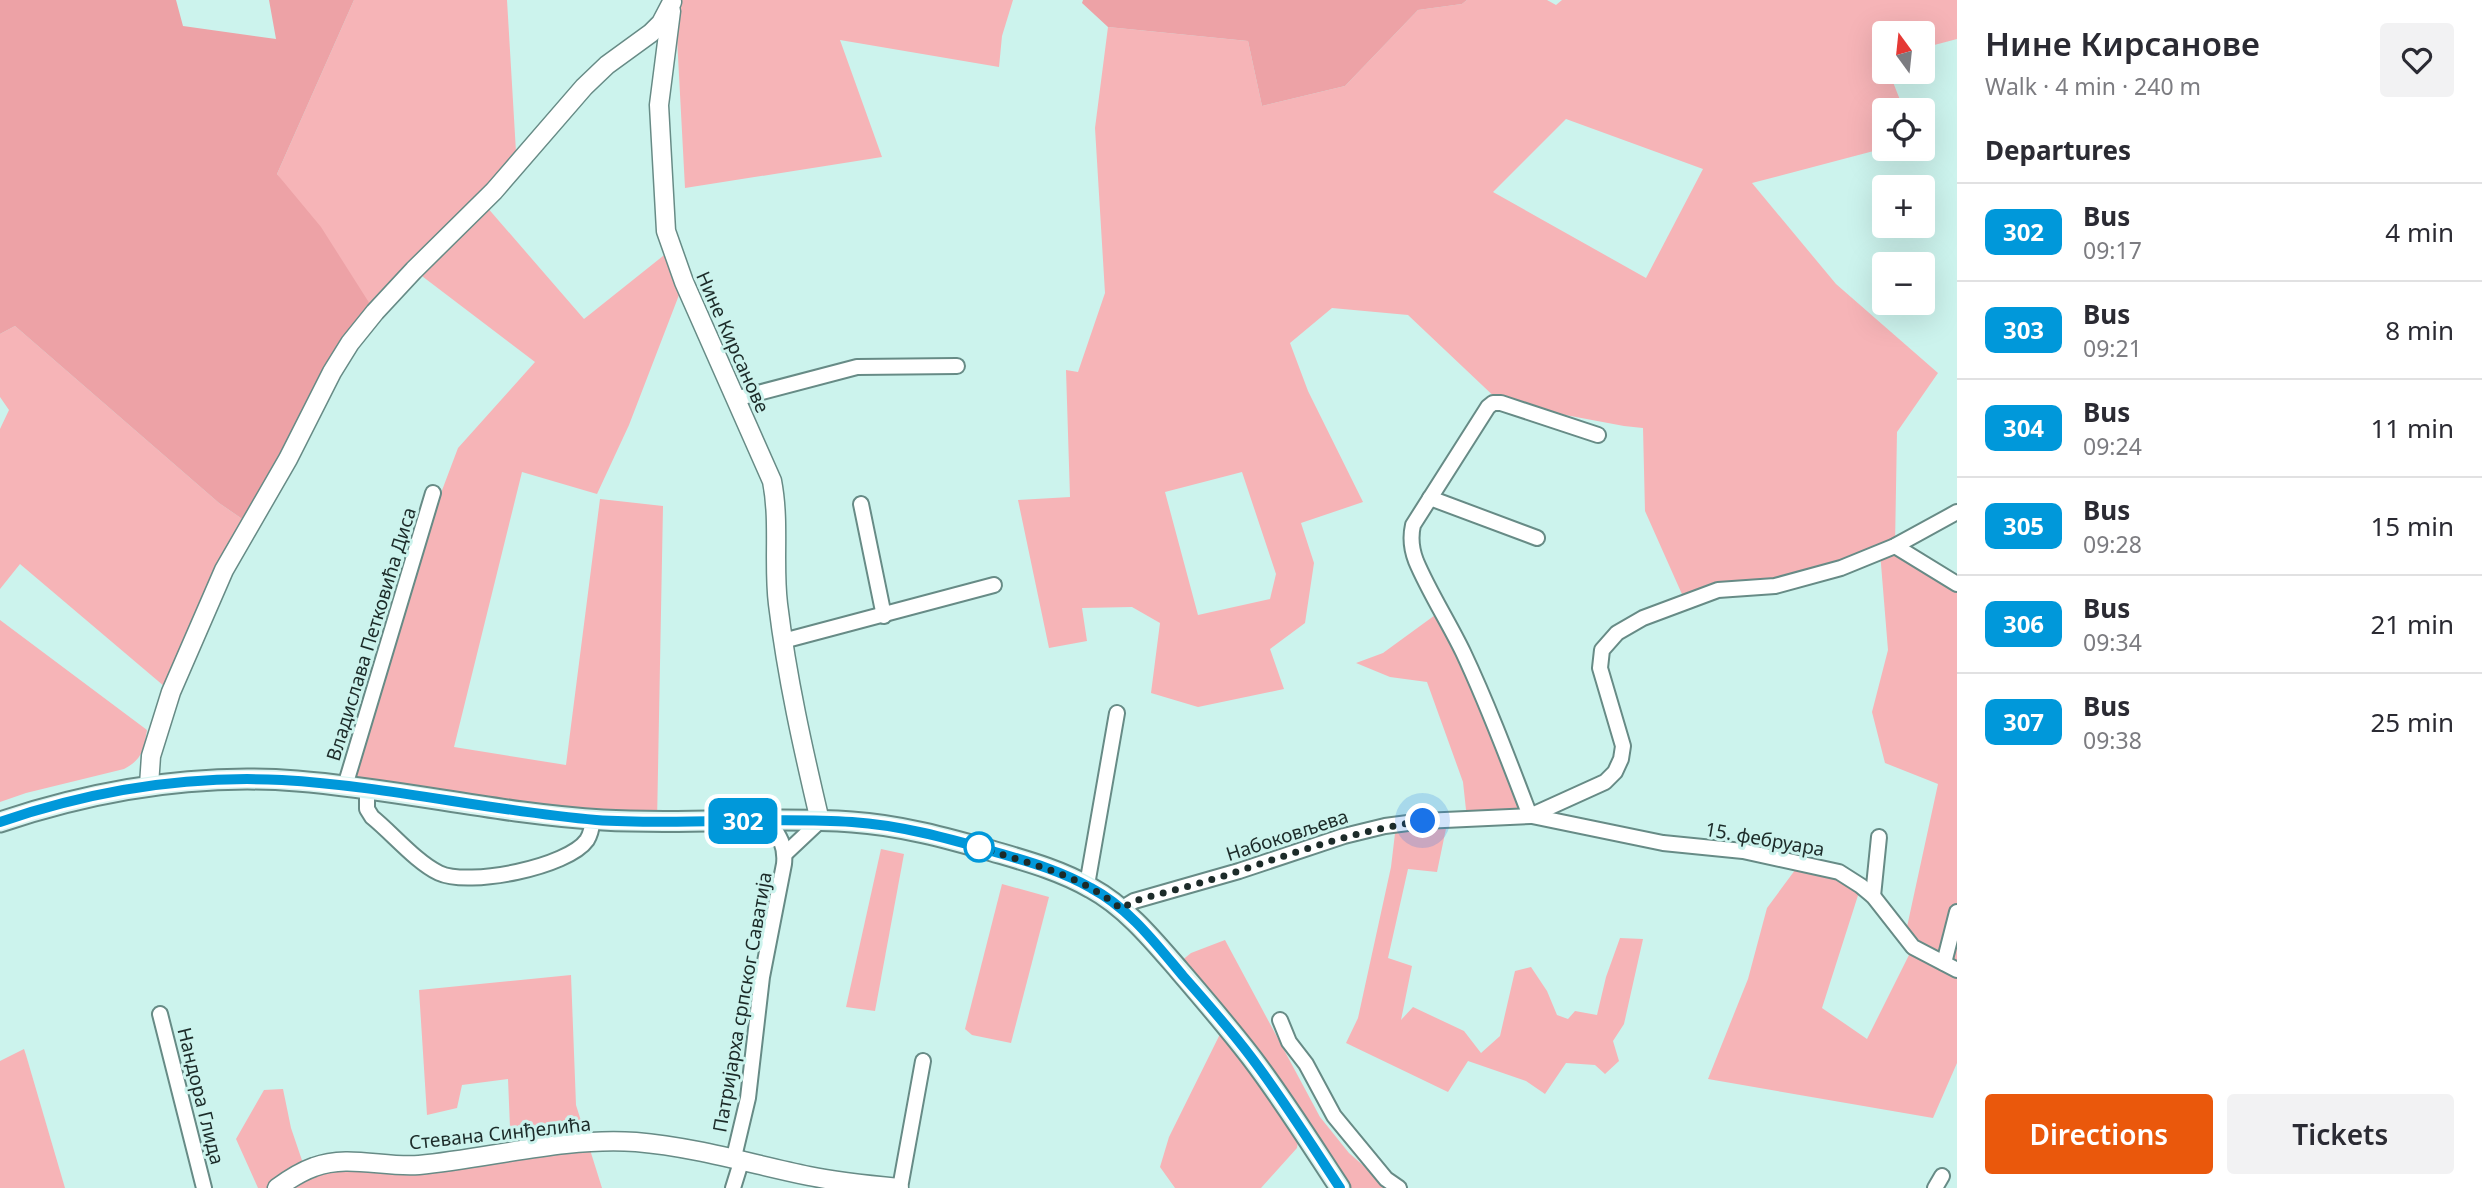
<!DOCTYPE html>
<meta charset="utf-8">
<style>
:root{--surface:#fff;--page:#f2f2f3;--text:#2b2b33;--muted:#7c7c81;--line:#e1e1e2;--accent:#ea580c}
body{margin:0;font-family:"Noto Sans",sans-serif;background:var(--page);color:var(--text);height:100vh;display:flex;flex-direction:column;font-size:26px;white-space:nowrap}
*{box-sizing:border-box;margin:0}
p{font-size:23px;color:var(--muted)}
.icon{flex:none;width:38px;height:38px;fill:none;stroke:currentColor;stroke-width:2;stroke-linecap:round;stroke-linejoin:round}
.map{position:relative;flex:1;overflow:hidden}
.panel{display:flex;flex-direction:column;background:var(--surface);width:525px}
.panel>*{flex:none}
.badge{padding:0 14px;border-radius:10px;font-size:24px;line-height:46px}
.needle{width:46px;rotate:345deg}
.tools{position:absolute;left:1872px;top:21px;display:grid;gap:14px}
.tools a{display:grid;place-items:center;width:63px;height:63px;border-radius:7px;background:var(--surface);box-shadow:0 7px 28px #0002;font-size:35px}
.you{position:absolute;width:35px;height:35px;margin:-18px;border:5px solid #fff;border-radius:50%;background:#1a73e8;box-shadow:0 0 0 10px #1a73e833}
.map>.badge{position:absolute;translate:-50% -50%;box-shadow:0 0 0 4px #fff}
h2{padding:0 28px;font-size:26px;line-height:63px}
.round{display:grid;place-items:center;flex:none;width:74px;height:74px;border-radius:7px;background:var(--page)}
.head{display:flex;align-items:center;justify-content:space-between;height:119px;padding:0 28px}
h1{font-size:33px;font-weight:600;line-height:52px}
.primary-button{display:flex;gap:14px;margin-top:auto;padding:14px 28px}
.primary-button a{flex:1;height:80px;border-radius:7px;background:var(--accent);color:#fff;font-size:28px;font-weight:600;line-height:80px;text-align:center}
.primary-button a+a{background:var(--page);color:var(--text)}
ul{padding:0;list-style:none}
li{display:flex;align-items:center;gap:21px;height:98px;padding:0 28px;border-top:2px solid var(--line)}
li div{flex:1}
li b{display:block;font-size:26px}
li em{font-style:normal}
li .badge{min-width:77px;font-weight:700;text-align:center}
main{display:flex;flex:1;min-height:0}
.map>svg:first-child{display:block}
</style>
<main>
<div class="map">
<svg width="1957" height="1188" viewBox="0 0 1957 1188">
<rect width="100%" height="100%" fill="#ccf3ed"/>
<g fill="#f6b4b7" fill-rule="evenodd">
<polygon points="354,0 507,0 516,152 486,206 584,319 668,252 684,282 629,425 597,494 522,472 454,747 566,765 600,499 663,506 657,823 345,786 433,493 441,493 458,448 535,362 414,270 375,312 277,174"/>
<polygon points="675,0 1013,0 1002,36 999,67 840,40 882,157 685,188"/>
<path d="M1467,0H1547L1556,5L1562,0H1957V39L1923,48V33H1885V72H1889L1904,110H1885V148L1752,183L1836,284L1938,373L1897,432L1895,545L1957,584V1063L1933,1118L1708,1079L1748,979L1767,908L1801,862L1861,886L1822,1008L1867,1039L1913,947L1905,936L1938,784L1885,763L1872,712L1888,650L1880,552L1841,568L1685,601L1645,511L1643,428L1624,426L1501,403L1408,315L1332,308L1290,343L1308,391L1363,502L1301,523L1314,563L1305,623L1270,649L1284,689L1198,707L1151,693L1160,623L1132,607L1082,608L1087,641L1049,648L1018,500L1070,497L1066,370L1078,372L1105,293L1095,128L1108,27L1248,41L1262,106L1345,86L1418,10L1462,4ZM1566,119L1703,169L1646,278L1493,192ZM1242,472L1276,574L1270,599L1198,615L1165,492Z"/>
<polygon points="15,326 219,503 251,525 171,692 20,564 0,589 0,429 9,410 0,397 0,334"/>
<polygon points="1442,610 1530,816 1467,819 1463,782 1427,682 1390,677 1356,663 1383,653"/>
<path d="M0,620L147,730C144,749 142,760 124,769L26,793L0,802Z"/>
<polygon points="1448,819 1437,872 1408,869 1388,958 1412,966 1401,1020 1413,1007 1464,1031 1481,1053 1500,1036 1515,971 1531,967 1547,991 1557,1015 1568,1019 1575,1011 1597,1015 1606,977 1620,938 1643,939 1624,1024 1613,1041 1619,1061 1605,1074 1595,1065 1566,1063 1545,1094 1526,1081 1468,1061 1448,1092 1346,1043 1358,1018 1391,867 1396,825"/>
<polygon points="881,849 904,854 875,1011 846,1007"/>
<polygon points="1002,884 1049,897 1011,1043 972,1035 965,1029"/>
<polygon points="1225,940 1320,1117 1349,1153 1389,1188 1340,1188 1300,1128 1297,1148 1261,1188 1175,1188 1160,1167 1169,1137 1225,1024 1175,966 1191,953"/>
<polygon points="571,975 576,1105 602,1188 258,1188 236,1139 264,1090 283,1089 291,1128 308,1178 327,1171 511,1152 508,1079 462,1085 457,1108 427,1115 419,990"/>
<polygon points="24,1049 26,1055 65,1188 0,1188 0,1061"/>
</g>
<g fill="#eda2a6">
<polygon points="0,0 176,0 183,26 276,39 269,0 354,0 277,174 321,227 375,312 251,525 219,503 15,326 0,334"/>
<polygon points="1083,0 1467,0 1462,4 1418,10 1345,86 1262,106 1248,41 1108,27 1082,3"/>
</g>
<g fill="none" stroke-linecap="round" stroke-linejoin="round">
<defs>
<g id="minor">
<polyline points="735,399 857,367 957,366"/>
<polyline points="1430,498 1537,538"/>
<polyline points="861,504 884,616"/>
<polyline points="1895,546 1957,584"/>
<polyline points="783,641 994,585"/>
<polyline points="345,786 433,493"/>
<path d="M367,789V809L372,817C392,833 416,862 439,873C469,887 568,867 587,840C591,834 592,827 593,819"/>
<path d="M1530,816C1509,761 1488,705 1463,652C1448,621 1429,592 1416,561C1411,548 1410,538 1413,525L1488,407L1493,403H1501L1598,435"/>
<polyline points="1532,816 1663,843 1743,851 1839,872 1861,886 1873,896 1913,947 1957,970"/>
<polyline points="786,853 820,821"/>
<polyline points="1087,885 1117,713"/>
<polyline points="1873,896 1879,837"/>
<polyline points="1121,909 1134,901 1239,871 1344,836 1385,826 1423,821 1530,816 1605,782 1615,772 1621,759 1623,746 1600,668 1602,650 1617,633 1643,618 1718,590 1775,586 1841,568 1895,546 1957,512"/>
<polyline points="1944,963 1957,912"/>
<polyline points="160,1014 204,1188"/>
<polyline points="1280,1020 1289,1042 1306,1064 1334,1116 1386,1179 1399,1188"/>
<path d="M734,1157L748,1098L762,977L784,864C786,846 779,835 769,821"/>
<polyline points="733,1188 742,1159"/>
<polyline points="900,1188 923,1061"/>
<polyline points="1935,1188 1942,1176"/>
</g>
<g id="tertiary">
<path d="M671,11L659,105L666,231L684,282L772,481C780,522 773,564 778,604C787,678 803,749 820,821"/>
<polyline points="149,785 151,756 171,692 224,570 288,459 332,372 350,343 375,312 414,270 494,191 584,87 607,65 651,33 661,23 672,2"/>
<path d="M277,1188C288,1180 300,1172 314,1167C348,1154 384,1168 419,1165C492,1158 563,1137 636,1142C695,1147 751,1164 809,1176C839,1182 869,1185 899,1188"/>
</g>
<path id="secondary" d="M0,822C96,790 195,773 297,781C399,789 501,814 603,820C686,825 770,816 852,822C899,825 947,838 992,851C1026,861 1060,870 1091,888C1126,907 1153,940 1179,970C1203,998 1228,1027 1251,1057C1283,1099 1311,1144 1340,1188"/>
</defs>
<use href="#minor" stroke="#678b86" stroke-width="18"/>
<use href="#tertiary" stroke="#678b86" stroke-width="21"/>
<use href="#secondary" stroke="#678b86" stroke-width="23"/>
<use href="#minor" stroke="#fff" stroke-width="14"/>
<use href="#tertiary" stroke="#fff" stroke-width="18"/>
<use href="#secondary" stroke="#d8f5f2" stroke-width="19"/>
</g>
<g fill="none" stroke-linecap="round" stroke-linejoin="round">
<defs>
<path id="line" d="M0,822C91,791 185,775 282,780C387,786 491,811 596,820C681,826 767,816 852,822C899,825 947,838 992,851C1026,861 1060,870 1091,888C1129,908 1156,944 1183,976C1206,1002 1230,1029 1251,1057C1283,1099 1311,1144 1340,1188"/>
</defs>
<use href="#line" stroke="#fff" stroke-width="16"/>
<use href="#line" stroke="#0098da" stroke-width="10"/>
<path stroke="#1c2b29" stroke-width="7" stroke-dasharray="0 12.6" d="M979,847C1029,864 1080,874 1121,909L1134,901C1170,891 1207,882 1242,870C1302,850 1360,830 1423,821"/>
</g>
<circle fill="#fff" stroke="#0098da" stroke-width="3.5" cx="979" cy="847" r="14"/>
<g text-anchor="middle" stroke-width="6" stroke-linejoin="round" paint-order="stroke">
<g font-size="19" fill="#1c2b29" stroke="#ccf3ed">
<text transform="translate(733 342) rotate(66)" y="7">Нине Кирсанове</text>
<text transform="translate(371 634) rotate(-73)" y="7">Владислава Петковића Диса</text>
<text transform="translate(1287 835) rotate(-18)" y="7">Набоковљева</text>
<text transform="translate(1765 839) rotate(10)" y="7">15. фебруара</text>
<text transform="translate(742 1002) rotate(-80)" y="7">Патријарха српског Саватија</text>
<text transform="translate(201 1096) rotate(76)" y="7">Нандора Глида</text>
<text transform="translate(500 1133) rotate(-6)" y="7">Стевана Синђелића</text>
</g>
</g>
</svg>
<div class="tools">
<a><svg class="needle" viewBox="-14 -14 28 28"><path d="M0-13l5 13h-10z" fill="#e53935"/><path d="M0 13l5-13h-10z" fill="#7c7c81"/></svg></a>
<a><svg class="icon" aria-label="locate" viewBox="0 0 24 24"><circle cx="12" cy="12" r="6"/><path d="M12 2v4M12 18v4M2 12h4M18 12h4"/></svg></a>
<a>+</a>
<a>−</a>
</div>
<div class="you" style="left:1423px;top:821px"></div>
<b class="badge" style="left:743px;top:821px;background:#0098da;color:#fff">302</b>
</div>
<section class="panel">
<div class="head"><div><h1>Нине Кирсанове</h1><p>Walk · 4 min · 240 m</p></div><a class="round"><svg class="icon" aria-label="heart" viewBox="0 0 24 24"><path d="M12 20l-8-8c-3-5 5-10 8-4 3-6 11-1 8 4z"/></svg></a></div>
<h2>Departures</h2>
<ul>
<li><span class="badge" style="background:#0098da;color:#fff">302</span><div><b>Bus</b><p>09:17</p></div><em>4 min</em></li>
<li><span class="badge" style="background:#0098da;color:#fff">303</span><div><b>Bus</b><p>09:21</p></div><em>8 min</em></li>
<li><span class="badge" style="background:#0098da;color:#fff">304</span><div><b>Bus</b><p>09:24</p></div><em>11 min</em></li>
<li><span class="badge" style="background:#0098da;color:#fff">305</span><div><b>Bus</b><p>09:28</p></div><em>15 min</em></li>
<li><span class="badge" style="background:#0098da;color:#fff">306</span><div><b>Bus</b><p>09:34</p></div><em>21 min</em></li>
<li><span class="badge" style="background:#0098da;color:#fff">307</span><div><b>Bus</b><p>09:38</p></div><em>25 min</em></li>
</ul>
<div class="primary-button"><a>Directions</a><a>Tickets</a></div>
</section>
</main>
